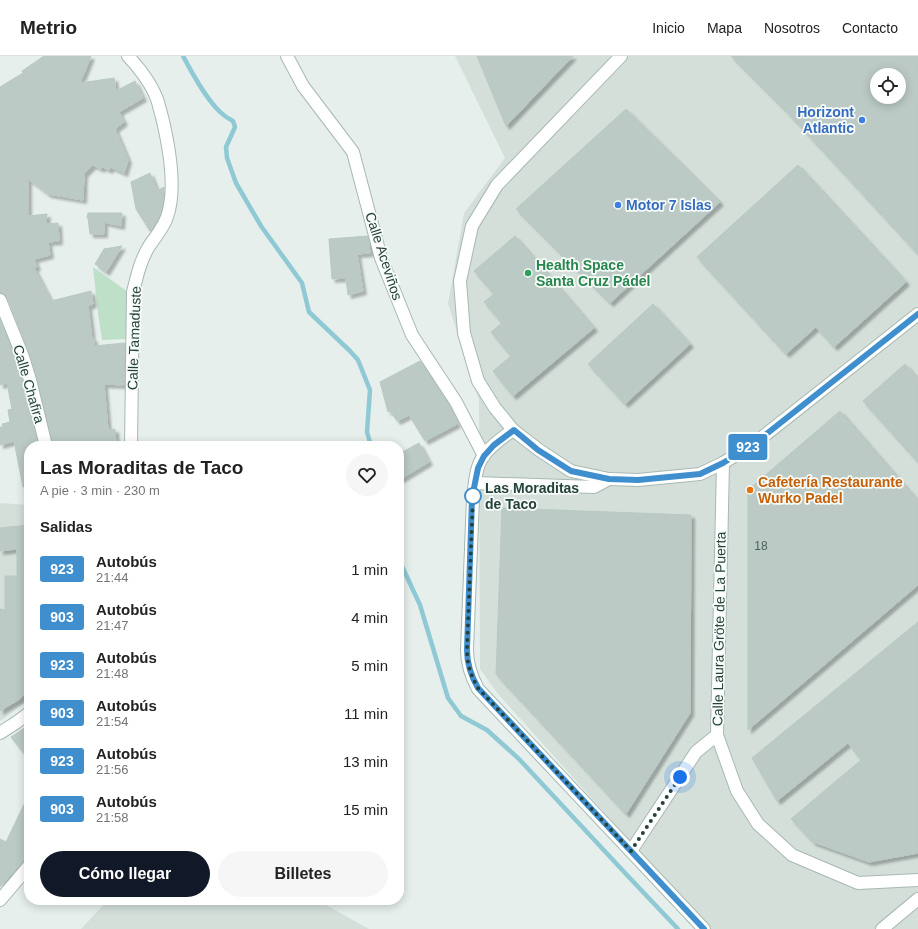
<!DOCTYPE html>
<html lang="es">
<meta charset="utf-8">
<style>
:root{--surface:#fff;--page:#f6f6f6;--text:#222;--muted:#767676;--line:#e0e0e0;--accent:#111827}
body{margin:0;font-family:Arial,sans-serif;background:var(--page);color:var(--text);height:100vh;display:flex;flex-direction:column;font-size:15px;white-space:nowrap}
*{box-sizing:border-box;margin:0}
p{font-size:13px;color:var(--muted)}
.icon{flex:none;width:22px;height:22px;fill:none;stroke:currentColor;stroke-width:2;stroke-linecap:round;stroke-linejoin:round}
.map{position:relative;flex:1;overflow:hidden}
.details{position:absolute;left:24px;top:385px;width:380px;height:464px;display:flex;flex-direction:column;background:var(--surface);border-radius:16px;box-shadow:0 2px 10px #0003}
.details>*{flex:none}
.badge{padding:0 8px;border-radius:3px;font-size:14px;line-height:26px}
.tools{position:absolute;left:870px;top:12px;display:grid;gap:8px}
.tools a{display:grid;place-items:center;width:36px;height:36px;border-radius:50%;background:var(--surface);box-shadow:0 2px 10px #0003;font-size:20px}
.you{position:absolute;width:20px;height:20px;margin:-10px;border:3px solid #fff;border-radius:50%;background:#1a73e8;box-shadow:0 0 0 6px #1a73e833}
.map>.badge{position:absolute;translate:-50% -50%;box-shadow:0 0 0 2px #fff}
h2{padding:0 16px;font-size:15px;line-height:36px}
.round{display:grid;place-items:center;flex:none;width:42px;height:42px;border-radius:21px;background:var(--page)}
.overview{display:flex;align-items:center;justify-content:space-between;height:68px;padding:0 16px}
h1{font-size:19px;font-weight:800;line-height:30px}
.cta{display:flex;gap:8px;margin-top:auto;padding:8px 16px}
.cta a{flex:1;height:46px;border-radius:24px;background:var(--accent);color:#fff;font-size:16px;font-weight:800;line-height:46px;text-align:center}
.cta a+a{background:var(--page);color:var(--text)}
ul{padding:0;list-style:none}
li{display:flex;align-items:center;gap:12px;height:48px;padding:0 16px}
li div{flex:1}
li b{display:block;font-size:15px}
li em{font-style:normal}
li .badge{min-width:44px;font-weight:700;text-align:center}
header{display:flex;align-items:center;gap:24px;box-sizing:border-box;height:56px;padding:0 20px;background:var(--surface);border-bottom:1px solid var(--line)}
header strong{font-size:19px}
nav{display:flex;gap:22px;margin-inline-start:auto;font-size:14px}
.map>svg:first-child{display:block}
</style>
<header>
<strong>Metrio</strong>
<nav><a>Inicio</a><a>Mapa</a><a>Nosotros</a><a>Contacto</a></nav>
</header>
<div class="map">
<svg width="918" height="873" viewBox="0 0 918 873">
<defs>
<filter id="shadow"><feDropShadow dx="3.5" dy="3.5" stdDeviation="1" flood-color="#0004"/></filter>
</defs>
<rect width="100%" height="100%" fill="#e6efeb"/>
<g fill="#d4dfda" fill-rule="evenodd">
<path d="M455,0H918V873H709L499,639L480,613L479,344L448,248L464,157L505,102ZM877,19H899V41H877Z"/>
<polygon points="0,447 29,449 29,644 0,665"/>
<polygon points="108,844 317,844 369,873 81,873"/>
</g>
<polygon fill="#bfe0c8" points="93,211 128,236 126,283 102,284 98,257"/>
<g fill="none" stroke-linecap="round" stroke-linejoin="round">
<g stroke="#8ec9d4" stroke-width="4.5">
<path d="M183,0C192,17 209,49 225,60C227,62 230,63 233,65L235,71L226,91L227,102L236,127L261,170L302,227L309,256L350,295L358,304L370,334L367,376L371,390"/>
<polyline points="399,494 401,508 420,549 448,642 461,660 487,674 519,703 626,818 678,873"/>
</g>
</g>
<g fill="#bbcac4" stroke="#b8c9c2" fill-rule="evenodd" filter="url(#shadow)">
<polygon points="44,0 91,0 80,27 114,22 116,35 135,25 143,42 119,56 124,66 115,73 128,104 124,117 111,111 109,114 103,111 101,113 93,109 84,118 83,144 48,138 28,123 28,160 47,158 46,168 58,167 59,185 48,186 50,199 34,203 37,211 34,212 51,245 91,235 93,248 88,250 92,283 94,283 94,290 125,287 124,329 104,328 108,374 115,373 116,390 53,390 37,322 30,299 7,241 4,238 0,237 0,31 23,17 22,15"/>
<polygon points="477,0 573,0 506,70"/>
<path d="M731,0H918V198L786,55ZM877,19H899V41H877Z"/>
<polygon points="626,53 720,146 610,247 516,153"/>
<polygon points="798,109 906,226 834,291 816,271 786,298 697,201"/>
<polygon points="150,117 157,135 164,131 163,148 160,159 157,166 150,175 136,153 131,126"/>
<polygon points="88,157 122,157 121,170 104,166 104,178 90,178 88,162 87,162"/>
<polygon points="368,180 370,197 357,198 363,235 348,239 346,222 332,223 329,183"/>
<polygon points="515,180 594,272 513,340 493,315 511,300 491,276 502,267 484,246 494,238 474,215"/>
<polygon points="122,190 106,216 95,208 104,193"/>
<polygon points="653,248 690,288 625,348 588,308"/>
<polygon points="0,264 16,304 23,326 38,390 29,390 29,431 23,431 14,385 0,389 0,371 3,371 2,368 10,366 8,354 12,353 7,327 0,329"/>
<polygon points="420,305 443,340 457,368 425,385 409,359 397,365 390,354 388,356 380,326"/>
<polygon points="905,308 918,323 918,406 863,345"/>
<polygon points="840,355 918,445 918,529 748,674 748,434"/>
<polygon points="419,387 429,406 399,424 399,398"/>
<polygon points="502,452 691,459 690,657 626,758 496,618"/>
<polygon points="29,469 29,632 20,643 0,655 0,553 5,554 5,520 17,520 17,493 0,495 0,472"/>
<polygon points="918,566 918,797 869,806 813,786 791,763 861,704 848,687 777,745 752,702"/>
<polygon points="29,669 29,704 11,681"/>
<polygon points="29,738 29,802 23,805 0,831 0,783 6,786"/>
</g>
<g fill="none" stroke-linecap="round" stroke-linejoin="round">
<defs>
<g id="minor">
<path d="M128,0C140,13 151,27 157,43C159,49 160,55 162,61C169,90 177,133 167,161C163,173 154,182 148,192C140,206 137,220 133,236L131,390"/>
<polyline points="287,0 303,30 353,96 381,202 412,279 456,346 484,400"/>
<polyline points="621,0 497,129 472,170 460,225 464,277 478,325 495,352 513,374 539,394 571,415 609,423 638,424 700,418 723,407 755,387 918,258"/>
<polyline points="0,244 23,301 30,324 46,390"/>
<path d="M513,374C503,381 492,389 484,399C475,411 475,428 473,442L467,594C467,608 471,620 478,633L704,873"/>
<polyline points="723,407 717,679 737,735 758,768 792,799 858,827 918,824"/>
<polyline points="475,427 594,431 609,423"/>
<polyline points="0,677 17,666 29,657"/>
<polyline points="631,795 696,696 717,679"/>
<polyline points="0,844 29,810"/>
<polyline points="882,873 918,843"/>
</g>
</defs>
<use href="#minor" stroke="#a8b8b2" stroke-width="14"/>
<use href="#minor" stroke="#fff" stroke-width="12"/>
</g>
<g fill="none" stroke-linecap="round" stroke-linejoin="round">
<defs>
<path id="line" d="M704,873L478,632C471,620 467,608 467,594L472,442L478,412L484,400L494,389L514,374L538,394L571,415L609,423L638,424L700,418L723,407L755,387L918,258"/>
</defs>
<use href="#line" stroke="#fff" stroke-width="9"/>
<use href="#line" stroke="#3f8fcf" stroke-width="6"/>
<path stroke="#24423a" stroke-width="4" stroke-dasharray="0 7.2" d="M473,440L467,594C467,608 471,620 478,632L631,795L680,721"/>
</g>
<g fill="#3f7fe0" stroke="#f7fbf9" stroke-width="1.5">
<circle cx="862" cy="64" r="4"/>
<circle cx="618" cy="149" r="4"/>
</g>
<circle fill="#2e9e5b" stroke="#f7fbf9" stroke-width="1.5" cx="528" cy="217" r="4"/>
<circle fill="#e8710a" stroke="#f7fbf9" stroke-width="1.5" cx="750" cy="434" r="4"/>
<circle fill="#fff" stroke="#3f8fcf" stroke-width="2" cx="473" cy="440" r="8"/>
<g text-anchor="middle" stroke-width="3.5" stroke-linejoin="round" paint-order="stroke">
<g font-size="12" fill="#4a645c">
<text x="761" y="494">18</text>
</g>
<g font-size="14" font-weight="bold" fill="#366cbe" stroke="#f7fbf9" text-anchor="end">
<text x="854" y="61">Horizont<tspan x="854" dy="16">Atlantic</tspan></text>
<text x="626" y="154" text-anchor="start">Motor 7 Islas</text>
</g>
<g font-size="14" fill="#24423a" stroke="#f7fbf9">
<text transform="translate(384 200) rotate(72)" y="5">Calle Aceviños</text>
<text transform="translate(134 282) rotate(-88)" y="5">Calle Tamaduste</text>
<text transform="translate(29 328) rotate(74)" y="5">Calle Chafira</text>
<text transform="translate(719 573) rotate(-89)" y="5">Calle Laura Gröte de La Puerta</text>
</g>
<g font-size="14" font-weight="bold" fill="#27864d" stroke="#f7fbf9" text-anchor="start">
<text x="536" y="214">Health Space<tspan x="536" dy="16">Santa Cruz Pádel</tspan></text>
</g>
<g font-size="14" font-weight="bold" fill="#c56008" stroke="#f7fbf9" text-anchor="start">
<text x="758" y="431">Cafetería Restaurante<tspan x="758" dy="16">Wurko Padel</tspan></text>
</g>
<g font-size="14" font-weight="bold" fill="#24423a" stroke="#f7fbf9" text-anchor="start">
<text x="485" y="437">Las Moraditas<tspan x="485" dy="16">de Taco</tspan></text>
</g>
</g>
</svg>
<div class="tools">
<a><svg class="icon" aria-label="locate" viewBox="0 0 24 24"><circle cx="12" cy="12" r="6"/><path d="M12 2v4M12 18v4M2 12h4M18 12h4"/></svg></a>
</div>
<div class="you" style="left:680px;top:721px"></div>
<b class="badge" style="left:748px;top:391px;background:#3f8fcf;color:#fff">923</b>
<section class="details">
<div class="overview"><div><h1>Las Moraditas de Taco</h1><p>A pie · 3 min · 230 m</p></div><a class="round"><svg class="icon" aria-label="heart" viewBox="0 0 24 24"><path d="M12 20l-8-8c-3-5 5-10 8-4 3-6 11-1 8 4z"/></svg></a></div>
<h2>Salidas</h2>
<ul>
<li><span class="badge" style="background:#3f8fcf;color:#fff">923</span><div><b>Autobús</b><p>21:44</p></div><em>1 min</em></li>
<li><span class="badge" style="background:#3f8fcf;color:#fff">903</span><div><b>Autobús</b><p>21:47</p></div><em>4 min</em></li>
<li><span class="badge" style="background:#3f8fcf;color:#fff">923</span><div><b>Autobús</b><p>21:48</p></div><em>5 min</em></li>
<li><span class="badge" style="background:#3f8fcf;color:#fff">903</span><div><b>Autobús</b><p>21:54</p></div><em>11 min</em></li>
<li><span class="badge" style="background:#3f8fcf;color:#fff">923</span><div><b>Autobús</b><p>21:56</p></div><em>13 min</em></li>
<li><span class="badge" style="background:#3f8fcf;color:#fff">903</span><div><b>Autobús</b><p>21:58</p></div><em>15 min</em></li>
</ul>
<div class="cta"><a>Cómo llegar</a><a>Billetes</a></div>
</section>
</div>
